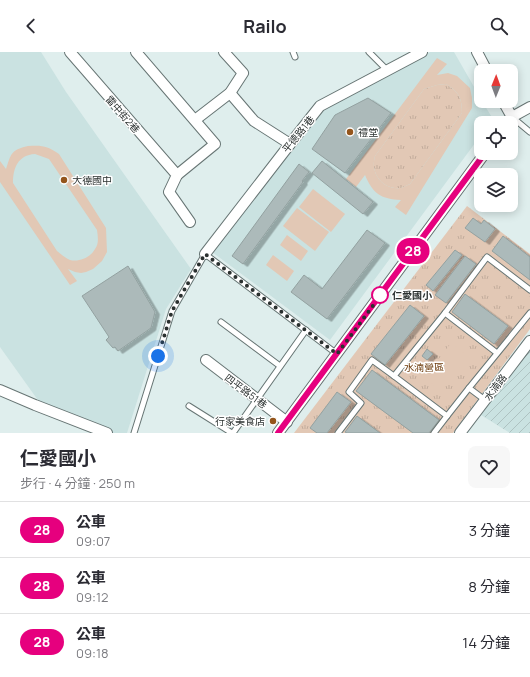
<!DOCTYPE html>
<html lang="zh-TW">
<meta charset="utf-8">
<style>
:root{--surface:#fff;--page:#f7f7f7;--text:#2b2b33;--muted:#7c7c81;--line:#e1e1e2}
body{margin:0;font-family:Manrope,"Noto Sans TC",sans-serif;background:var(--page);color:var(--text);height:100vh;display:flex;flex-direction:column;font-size:15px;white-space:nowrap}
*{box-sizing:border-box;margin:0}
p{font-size:13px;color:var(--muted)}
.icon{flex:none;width:22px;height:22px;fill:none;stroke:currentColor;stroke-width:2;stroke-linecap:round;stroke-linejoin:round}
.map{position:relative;height:381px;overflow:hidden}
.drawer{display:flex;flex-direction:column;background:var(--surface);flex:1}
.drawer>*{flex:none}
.badge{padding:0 8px;border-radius:13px;font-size:14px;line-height:26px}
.needle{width:26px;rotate:1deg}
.fabs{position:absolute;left:474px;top:12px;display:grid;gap:8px}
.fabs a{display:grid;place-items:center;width:44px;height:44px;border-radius:8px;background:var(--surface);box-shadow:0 2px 10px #0003;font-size:20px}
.you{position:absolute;width:20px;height:20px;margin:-10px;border:3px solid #fff;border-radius:50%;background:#1a73e8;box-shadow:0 0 0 6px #1a73e833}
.map>.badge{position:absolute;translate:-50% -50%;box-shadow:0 0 0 2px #fff}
.round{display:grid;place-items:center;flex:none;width:42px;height:42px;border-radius:8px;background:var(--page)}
.headline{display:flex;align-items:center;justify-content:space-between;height:68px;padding:0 20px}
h1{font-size:19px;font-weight:700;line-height:30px}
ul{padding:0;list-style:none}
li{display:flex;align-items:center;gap:12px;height:56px;padding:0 20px;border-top:1px solid var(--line)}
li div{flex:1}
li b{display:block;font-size:15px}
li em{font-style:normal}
li .badge{min-width:44px;font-weight:700;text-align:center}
header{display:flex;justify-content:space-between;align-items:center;height:52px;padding:0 20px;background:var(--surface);font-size:18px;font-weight:700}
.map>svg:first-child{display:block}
</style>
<header><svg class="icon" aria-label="back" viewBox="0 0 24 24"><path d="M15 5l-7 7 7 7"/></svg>Railo<svg class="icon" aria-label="search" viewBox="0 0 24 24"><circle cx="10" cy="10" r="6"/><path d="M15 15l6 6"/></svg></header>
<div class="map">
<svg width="530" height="381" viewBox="0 0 530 381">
<defs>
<pattern id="industrial-furrows" width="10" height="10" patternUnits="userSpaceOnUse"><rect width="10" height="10" fill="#cae2e1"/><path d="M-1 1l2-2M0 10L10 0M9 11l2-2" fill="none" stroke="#aec2c1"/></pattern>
<pattern id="grass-tufts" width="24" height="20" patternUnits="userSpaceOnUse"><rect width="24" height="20" fill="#e2c8b5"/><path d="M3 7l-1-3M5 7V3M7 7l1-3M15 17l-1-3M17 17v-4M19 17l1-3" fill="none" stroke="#c2ac9c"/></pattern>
<filter id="shadow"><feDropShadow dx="4.5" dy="2.5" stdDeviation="0" flood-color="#0004"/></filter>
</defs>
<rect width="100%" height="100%" fill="#dfeeed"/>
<g fill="#cae2e1">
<polygon points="0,0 41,0 66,40 191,217 166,257 127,381 109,381 40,351 0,295"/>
<polygon points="430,0 454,0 481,47 481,49 482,49 493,67 490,71 481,71 481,83 330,288 212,200 324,58"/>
</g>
<polygon fill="url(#industrial-furrows)" points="530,298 530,381 510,381 481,363"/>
<g fill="url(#grass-tufts)">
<path d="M446,32C459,40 462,46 462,61L410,132C407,133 404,135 401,136C382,138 370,121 375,104L424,37L437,33Z"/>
<polygon points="467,154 530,202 530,277 453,381 294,381"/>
</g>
<g fill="#e2c8b5" fill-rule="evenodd">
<path d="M437,6L447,12L437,23L448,21L457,24L470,36L472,46V56L406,163L395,155L401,148C381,147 373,142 365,123L356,135L346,127ZM446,32C459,40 462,46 462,61L410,132C407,133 404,135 401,136C382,138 370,121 375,104L424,37L437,33Z"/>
<path d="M28,94C43,93 47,94 59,102L106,176L107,200L102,209L93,217L86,220L81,221L75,220L68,217L77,229L70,233L0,130V109L6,117C11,103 10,98 28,94ZM35,102L49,107L97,178C98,185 99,192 95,197C90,206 79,210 70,208C65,206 61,202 57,199L13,131C13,116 18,103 35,102Z"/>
<polygon points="313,137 345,162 331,180 299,155"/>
<polygon points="297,156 329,180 315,199 283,174"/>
<polygon points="287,183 308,199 301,209 280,193"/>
<polygon points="273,203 294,219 287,229 266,213"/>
<polygon points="451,291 468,304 442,339 424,326"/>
</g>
<g fill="#acbaba" stroke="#93a1a0" filter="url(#shadow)">
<polygon points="368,46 391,61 345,121 312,97 335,63"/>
<polygon points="322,109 373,150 363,162 312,121"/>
<polygon points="299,112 309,120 302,129 303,130 243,212 232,204"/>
<polygon points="473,166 481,172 484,168 495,177 485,190 465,176"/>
<polygon points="367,178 385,191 327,267 291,240 304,223 322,237"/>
<polygon points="503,184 530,205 530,228 492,199"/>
<polygon points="455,198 462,203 433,239 426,233"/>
<polygon points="465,204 476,212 446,251 435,243"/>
<polygon points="128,214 155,260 151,276 118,299 115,295 113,296 106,288 109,285 82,244"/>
<polygon points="465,242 508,274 494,292 452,260"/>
<polygon points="410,253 424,264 385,313 371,302"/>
<polygon points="427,297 433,302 427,308 422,304"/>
<polygon points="372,318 439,368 429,381 413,381 356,339"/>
<polygon points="337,340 351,350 327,381 317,381 310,376"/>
<polygon points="357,364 380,381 347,381 345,380"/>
</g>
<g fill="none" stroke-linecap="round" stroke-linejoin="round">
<defs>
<g id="service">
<polyline points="293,0 295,5"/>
<polyline points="369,0 387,18"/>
<polyline points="512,65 530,80"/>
<polyline points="445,261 497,301"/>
<polyline points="221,270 280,314"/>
<polyline points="469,336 447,364 394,324 445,261 487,205 530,238"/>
<polyline points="485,348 469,336 530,261"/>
<polyline points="189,354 232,381"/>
<polyline points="134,381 172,259 205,202 337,302"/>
<polyline points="233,381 306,278"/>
<polyline points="338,381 361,351 349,340 372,308 394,324"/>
<polyline points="434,381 447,364"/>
</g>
<g id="minor">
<polyline points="70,0 177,123 169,140 190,170"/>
<polyline points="136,0 215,92 177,123"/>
<polyline points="477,0 487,19"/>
<polyline points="230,41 254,69 290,92"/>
<polyline points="503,49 512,65"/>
<polyline points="195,68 230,41 243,21 224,0"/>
<polyline points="507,71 512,65 530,55"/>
<polyline points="205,202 290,92 320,54 422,0"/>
<polyline points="206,308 287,370"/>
<polyline points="0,338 35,353 107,381"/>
<polyline points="278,381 485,101"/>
<polyline points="460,381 530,289"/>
</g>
</defs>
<use href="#service" stroke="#677574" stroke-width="7"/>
<use href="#minor" stroke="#677574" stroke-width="12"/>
<use href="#service" stroke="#fff" stroke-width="5"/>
<use href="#minor" stroke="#fff" stroke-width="10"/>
</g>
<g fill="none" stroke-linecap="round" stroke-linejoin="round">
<defs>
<polyline id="line" points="278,381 485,101"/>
</defs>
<use href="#line" stroke="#fff" stroke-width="9"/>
<use href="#line" stroke="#e6007e" stroke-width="6"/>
<polyline stroke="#2a302f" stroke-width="4" stroke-dasharray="0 7.2" points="158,304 172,259 205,202 337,302 384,239 380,243"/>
</g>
<g fill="#94551c" stroke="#fff" stroke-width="1.5">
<circle cx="350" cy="80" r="4"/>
<circle cx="64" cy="128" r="4"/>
<circle cx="273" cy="369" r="4"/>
</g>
<circle fill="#fff" stroke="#e6007e" stroke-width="2" cx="380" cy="243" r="8"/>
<g text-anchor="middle" stroke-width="3" stroke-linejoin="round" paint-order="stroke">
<g font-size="10" fill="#2a302f" stroke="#fff">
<text transform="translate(123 62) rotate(49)" y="4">雷中街2巷</text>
<text transform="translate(298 82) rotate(-51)" y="4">平德路1巷</text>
<text transform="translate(495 335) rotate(-53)" y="4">水湳路</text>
<text transform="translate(246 339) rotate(37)" y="4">四平路51巷</text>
</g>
<g font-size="10" fill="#2a302f" stroke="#fff" text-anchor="start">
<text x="358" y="84">禮堂</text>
<text x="72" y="132">大德國中</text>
<text x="265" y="373" text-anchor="end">行家美食店</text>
</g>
<g font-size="10" font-weight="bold" fill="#2a302f" stroke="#fff" text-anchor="start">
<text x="392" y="247">仁愛國小</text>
</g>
<g font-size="10" fill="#6c3a0a" stroke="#fff">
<text x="424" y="319">水湳營區</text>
</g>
</g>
</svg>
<div class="fabs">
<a><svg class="needle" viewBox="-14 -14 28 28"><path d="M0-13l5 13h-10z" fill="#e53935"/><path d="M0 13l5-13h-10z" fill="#7c7c81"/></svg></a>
<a><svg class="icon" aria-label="locate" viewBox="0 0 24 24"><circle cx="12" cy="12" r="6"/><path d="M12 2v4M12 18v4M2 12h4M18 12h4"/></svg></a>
<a><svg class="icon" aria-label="layers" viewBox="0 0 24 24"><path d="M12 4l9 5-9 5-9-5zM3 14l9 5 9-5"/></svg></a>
</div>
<div class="you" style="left:158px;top:304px"></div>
<b class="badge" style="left:413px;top:199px;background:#e6007e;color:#fff">28</b>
</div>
<section class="drawer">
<div class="headline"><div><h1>仁愛國小</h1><p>步行 · 4 分鐘 · 250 m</p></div><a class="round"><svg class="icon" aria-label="heart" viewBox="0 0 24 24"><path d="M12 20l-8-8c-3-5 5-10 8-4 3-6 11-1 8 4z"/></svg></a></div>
<ul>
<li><span class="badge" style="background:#e6007e;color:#fff">28</span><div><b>公車</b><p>09:07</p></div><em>3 分鐘</em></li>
<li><span class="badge" style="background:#e6007e;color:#fff">28</span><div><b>公車</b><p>09:12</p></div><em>8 分鐘</em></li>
<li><span class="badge" style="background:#e6007e;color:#fff">28</span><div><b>公車</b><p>09:18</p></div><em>14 分鐘</em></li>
</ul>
</section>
